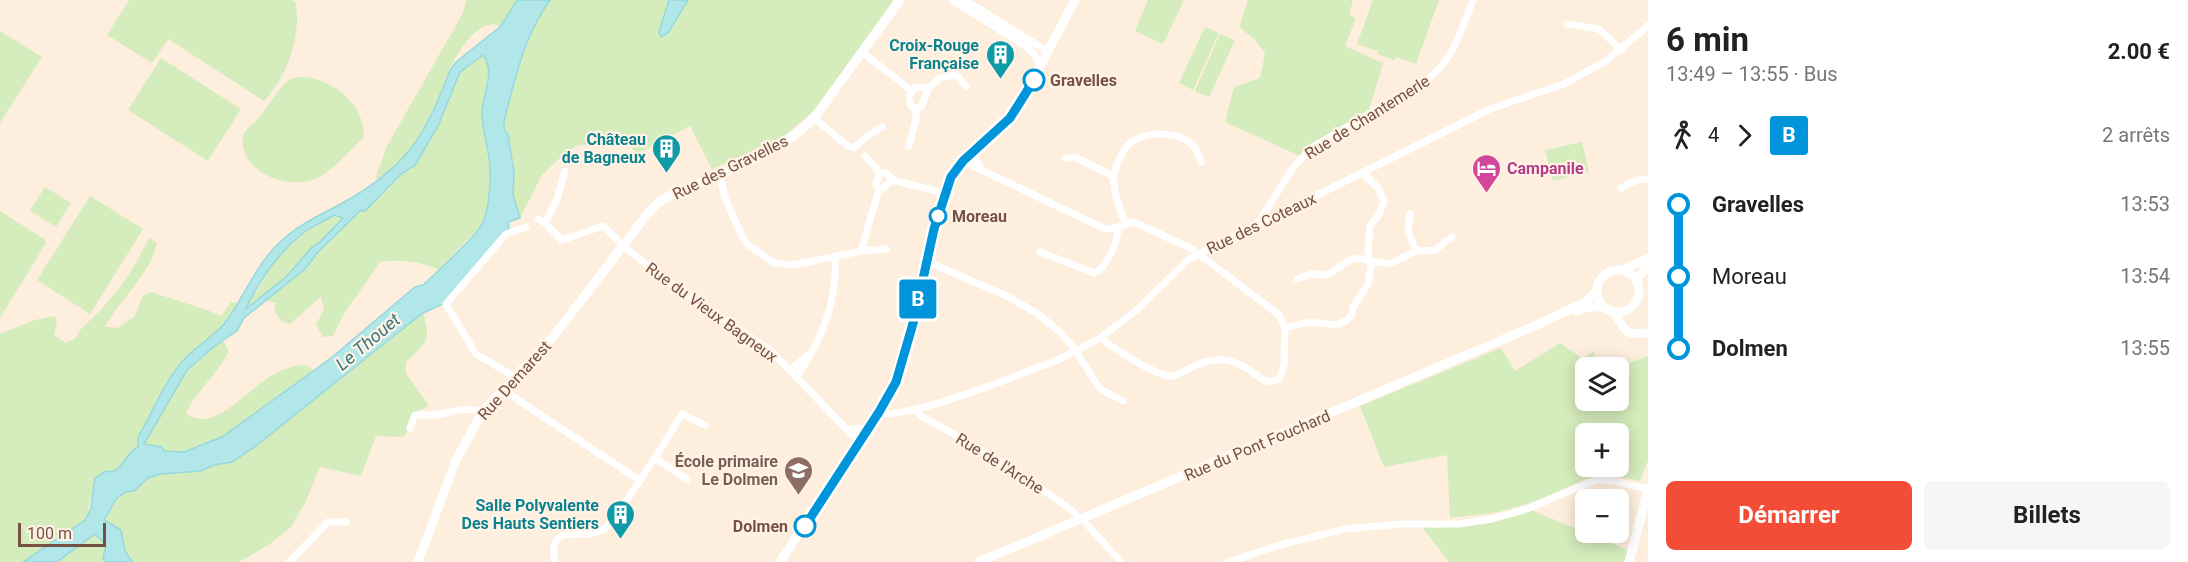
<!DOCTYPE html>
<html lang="fr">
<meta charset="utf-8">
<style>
:root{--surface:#fff;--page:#f6f6f6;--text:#222;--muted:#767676;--accent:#f34d38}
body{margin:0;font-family:Roboto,sans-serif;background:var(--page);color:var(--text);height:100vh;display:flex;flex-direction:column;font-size:22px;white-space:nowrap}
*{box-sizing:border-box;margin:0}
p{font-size:20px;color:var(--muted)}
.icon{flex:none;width:33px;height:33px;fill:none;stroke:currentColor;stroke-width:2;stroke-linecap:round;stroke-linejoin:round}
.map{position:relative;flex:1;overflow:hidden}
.details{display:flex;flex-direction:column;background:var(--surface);width:540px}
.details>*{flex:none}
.badge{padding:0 12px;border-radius:4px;font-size:21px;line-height:39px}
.tools{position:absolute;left:1575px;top:357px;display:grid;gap:12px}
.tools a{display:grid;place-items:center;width:54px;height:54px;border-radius:9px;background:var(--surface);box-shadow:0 3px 15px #0003;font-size:30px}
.scale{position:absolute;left:18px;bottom:15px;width:88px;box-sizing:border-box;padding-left:6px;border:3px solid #765144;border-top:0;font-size:16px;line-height:21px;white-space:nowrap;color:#765144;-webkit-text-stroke:4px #fff3e6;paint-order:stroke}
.map>.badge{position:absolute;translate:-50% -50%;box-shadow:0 0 0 3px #fff}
.legs{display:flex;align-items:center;gap:9px;height:66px;padding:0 18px;font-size:20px}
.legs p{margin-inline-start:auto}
.overview{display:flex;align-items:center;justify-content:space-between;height:102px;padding:0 18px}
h1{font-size:33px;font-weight:700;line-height:45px}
.action{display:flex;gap:12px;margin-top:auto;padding:12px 18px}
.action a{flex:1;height:69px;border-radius:9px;background:var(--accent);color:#fff;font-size:24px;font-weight:700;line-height:69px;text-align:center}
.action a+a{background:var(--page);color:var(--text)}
ul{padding:0 18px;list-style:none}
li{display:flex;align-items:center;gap:21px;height:72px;font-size:22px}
li i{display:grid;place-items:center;width:9px;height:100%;margin:0 8px;background:currentColor}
li i::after{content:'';width:15px;height:15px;margin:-8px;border:4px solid;border-radius:50%;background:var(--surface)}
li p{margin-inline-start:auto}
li:first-child i{background:linear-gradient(#0000 50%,currentColor 0)}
li:last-child i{background:linear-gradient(currentColor 50%,#0000 0)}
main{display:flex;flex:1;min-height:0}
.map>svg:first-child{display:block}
</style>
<main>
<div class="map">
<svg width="1648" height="562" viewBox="0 0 1648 562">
<rect width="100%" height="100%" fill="#feeede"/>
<g fill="#d5ecbc" fill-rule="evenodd">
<path d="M129,0H292L296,3C301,38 287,76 264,101L168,39L152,63L107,35Z"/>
<path d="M466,0H519L534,21L550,0H669L659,32L668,33L688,0H893L816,109L784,136L712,169L690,126L637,154L615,131L601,143L576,146L563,155L542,175L520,218L513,195L514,173L508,135L504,130V121L523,52C516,45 509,32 501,27C475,10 442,78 440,97C439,103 442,110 442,116L460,72L483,55L487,61L490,79L483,102L490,170L489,193L483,223L439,270C419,261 402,259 380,262L342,317L333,336L323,337L316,325L324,309L321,297L290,324L281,321L274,310L276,303L265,300L246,309L272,265L281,254L303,234L399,175L375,179L387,146L463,13Z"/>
<polygon points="1148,0 1184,0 1163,44 1135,31"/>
<polygon points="1248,0 1353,0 1349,15 1356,18 1345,46 1383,63 1369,111 1300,156 1225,122 1234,87 1260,78 1265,53 1255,40 1239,27"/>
<polygon points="1373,0 1439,0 1416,64 1396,57 1394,60 1377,54 1378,51 1357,44"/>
<polygon points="1205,27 1219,33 1193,90 1179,83"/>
<polygon points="0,31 42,57 0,123"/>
<polygon points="1220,34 1235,40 1209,97 1195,91"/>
<polygon points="161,58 241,109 208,161 128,110"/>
<path d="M307,77C338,83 364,105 364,137C351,149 331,173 315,179C288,190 238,172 243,137C244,131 249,127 254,123C265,112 278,88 289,80C295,77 301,77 307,77Z"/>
<polygon points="1582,142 1589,172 1553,181 1545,150"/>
<polygon points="45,187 71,203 56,227 30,211"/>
<polygon points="90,196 143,229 90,314 37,280"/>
<polygon points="0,211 44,239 46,243 0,318"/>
<path d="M149,238L157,243C149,276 121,298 105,327L117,328L134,317L143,296L151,292L207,310L221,316L231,302L238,303L218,332L229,351C218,373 198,390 186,412L189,416C193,417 199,419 203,419C239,415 261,365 307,365L313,370L222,437L184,452L163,451L162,447L145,445L139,439L138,447L123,460L117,471C109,474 95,487 92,495C89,504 89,511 85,520L95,534L106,545L103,558L105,562H0V334L35,320L55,316L57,323L54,335L66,343C81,337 76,333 85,325C114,299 132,273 149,238Z"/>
<path d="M423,313C432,341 426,343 406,362V373L429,406L414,413L404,437L376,436L361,476L320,467L305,503L291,527L270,544L239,562H132L125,551L121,530L104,520L116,499L125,492L141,485L148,478L160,474L201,471L214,465L233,462L331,387Z"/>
<path d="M1560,343L1583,359L1594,351L1595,367L1586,368V400H1618V367L1648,356V460L1640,481L1607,474L1593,476L1533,502L1499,512L1450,518L1447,455L1384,467L1360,406L1501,348L1515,371ZM1586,434H1618V466H1586Z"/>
<path d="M1531,510L1628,550L1624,562H1449L1422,527C1461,529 1495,523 1531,510Z"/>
</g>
<g fill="#b2e7e9" stroke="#97d8db" stroke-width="1.5" fill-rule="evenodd">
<path d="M517,0H550C523,38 516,76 504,121V130L508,134L514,173L513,195L520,218L508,222L509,228L443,304L423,313L400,331L256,446L232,462L214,465L201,471L160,474L148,478L134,491L125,492L116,499L104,520L121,530L125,551L132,562H105L103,558L106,545L95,534L57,562H23L85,520L91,508L95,478L106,471C121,476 122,456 138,447V438C152,413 163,385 181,363C195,346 215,337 228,319C245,294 257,264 279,243C300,222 328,212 353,197C411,162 426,133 450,70L456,62L501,26ZM483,55C496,73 483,92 482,112C482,131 489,148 490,167C491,181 489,208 483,222C477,236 436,273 423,285L415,287L331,358L222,437L184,452L164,451L162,447L144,444L187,370L216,345L237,331L244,318L305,269L318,252L360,211H365L401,174L415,165L438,126L460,72ZM334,215L343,218L319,243L312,247L287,276L246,309C258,282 278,253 302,234C311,227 324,221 334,215Z"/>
<polygon points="669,0 688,0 668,33 661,37 659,32"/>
</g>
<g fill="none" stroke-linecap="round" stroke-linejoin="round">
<g stroke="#fff" stroke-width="7">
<polyline points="952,0 1027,47 1034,54 1041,65"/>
<polyline points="965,0 1048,52"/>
<polyline points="1567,24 1599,29 1621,50"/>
<polyline points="862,52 912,91"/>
<polygon points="923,87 927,89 927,93 921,107 916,109 911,106 909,96 915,88"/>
<polyline points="927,89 940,78 956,75 966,86"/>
<polyline points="814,118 848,146 854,148 867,136 882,127"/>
<polyline points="909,146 916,118 916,109"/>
<polyline points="972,154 983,171"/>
<polyline points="865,156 880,173"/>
<polyline points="1066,158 1075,157 1113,176"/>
<path d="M963,161L1105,229C1116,230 1123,224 1134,222L1192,249L1279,315L1285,328L1284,365L1280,378L1271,382L1265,381C1239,362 1225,352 1192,367C1185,370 1178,376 1171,376C1155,376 1114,348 1100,338"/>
<polyline points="719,174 726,201 742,236 748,245 774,263 793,265 861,251 886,249"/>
<polyline points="892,180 945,193"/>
<polyline points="1621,188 1637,180 1648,179"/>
<polyline points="1410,214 1408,231 1416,251"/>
<polyline points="538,219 545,223 562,240 603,226 627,249 671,284 771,351 859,442"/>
<polyline points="545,223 557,199 565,171"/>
<path d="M1125,223C1121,213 1111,184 1114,174C1116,166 1122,151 1128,145C1144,130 1178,131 1193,145C1197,149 1199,157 1201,162"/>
<path d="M1256,226L1293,168L1311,148L1428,79C1454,59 1461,30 1473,0"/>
<polyline points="861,251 879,189 876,184 880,173 887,173 892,180 884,188 879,189"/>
<path d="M1040,252L1094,273C1107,268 1118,241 1118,227"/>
<polyline points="926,261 1009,297 1038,314 1061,333 1074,348 1100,389 1123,401"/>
<polyline points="1297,279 1311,274 1327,275 1350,260 1357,258 1389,264 1416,251 1435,250 1452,237"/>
<polyline points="1285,328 1309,322 1337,325 1347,320 1352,314 1353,307 1368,284 1371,266 1368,251 1370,226 1380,213 1384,201 1378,188 1363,173"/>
<polyline points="791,369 809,354"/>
<path d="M797,376C821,342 838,300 835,257"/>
<polyline points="515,377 476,354 446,304 506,234 526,227"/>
<polyline points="503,390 639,480"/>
<path d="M916,410L921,416C974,444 1024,476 1073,511L1079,520"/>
<path d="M879,412C902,423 1028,371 1058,360L1100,338L1137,310L1189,259L1490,109L1564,84L1606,61L1648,26"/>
<polyline points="410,428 415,415 436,415 464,409 483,411"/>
<polyline points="850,430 858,428 867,430"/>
<polyline points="655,458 682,414 705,425"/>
<polyline points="1082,519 1121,562"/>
<polyline points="289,562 328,522 346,522"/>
<path d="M555,562C547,519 582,542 602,530C614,524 645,472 655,458L688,480"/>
<polyline points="1228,562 1280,545 1345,529 1400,524 1459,524 1492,519 1527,509 1596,480 1614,481 1648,489"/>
</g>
<g stroke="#fff" stroke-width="9">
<circle cx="1618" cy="291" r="21"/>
<polyline points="1622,270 1648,258"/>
<polyline points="1637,281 1640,275 1648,266"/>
<polyline points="1576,311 1587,307 1604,307"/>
<path d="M1614,312C1626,331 1623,335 1648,333"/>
<path d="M418,562L456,460L483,411L553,337L649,212L659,202L671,195C716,175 779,154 814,118L900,0"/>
<polyline points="780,562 879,412 896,382 914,320 934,229 951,177 963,161 1010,119 1018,108 1075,0"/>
<polyline points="979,562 1535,326 1585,302 1597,291"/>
<polyline points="1629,562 1648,489"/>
</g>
</g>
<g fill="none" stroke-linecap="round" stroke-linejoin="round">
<defs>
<polyline id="line-1" points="805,526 879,412 896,382 914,320 934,229 951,177 963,161 1010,118 1034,80"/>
</defs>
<use href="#line-1" stroke="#fff" stroke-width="14"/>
<use href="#line-1" stroke="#0095da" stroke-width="9"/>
</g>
<defs>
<symbol id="building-pin" viewBox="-11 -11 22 30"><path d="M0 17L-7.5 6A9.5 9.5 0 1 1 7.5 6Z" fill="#0f9aa8" stroke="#fff3e6"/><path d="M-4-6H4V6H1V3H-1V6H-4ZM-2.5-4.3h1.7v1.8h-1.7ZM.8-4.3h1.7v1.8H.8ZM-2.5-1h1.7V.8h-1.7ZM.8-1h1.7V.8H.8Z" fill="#fff"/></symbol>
<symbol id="hotel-pin" viewBox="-11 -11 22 30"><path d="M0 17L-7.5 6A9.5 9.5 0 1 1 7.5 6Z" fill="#d1479c" stroke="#fff3e6"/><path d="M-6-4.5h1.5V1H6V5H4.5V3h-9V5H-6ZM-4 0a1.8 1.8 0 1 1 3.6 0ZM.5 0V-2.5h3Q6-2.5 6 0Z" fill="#fff"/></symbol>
<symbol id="school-pin" viewBox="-11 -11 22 30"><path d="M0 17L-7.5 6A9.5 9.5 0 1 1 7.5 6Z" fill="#8d6e63" stroke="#fff3e6"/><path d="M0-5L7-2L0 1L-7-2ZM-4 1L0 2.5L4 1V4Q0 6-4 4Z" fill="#fff"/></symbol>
</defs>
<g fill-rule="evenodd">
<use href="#building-pin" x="984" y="38" width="33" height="45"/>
<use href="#building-pin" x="650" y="132" width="33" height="45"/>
<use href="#hotel-pin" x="1470" y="152" width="33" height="45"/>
<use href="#school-pin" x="782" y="454" width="33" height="45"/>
<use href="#building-pin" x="604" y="498" width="33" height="45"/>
</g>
<g fill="#fff" stroke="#0095da" stroke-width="3">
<circle cx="1034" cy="80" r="10"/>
<circle cx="938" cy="216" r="8"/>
<circle cx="805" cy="526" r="10"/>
</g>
<g text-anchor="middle" stroke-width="4.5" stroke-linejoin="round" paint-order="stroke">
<g font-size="16" font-weight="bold" fill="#0d838f" stroke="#fff3e6" text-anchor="end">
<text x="979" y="51">Croix-Rouge<tspan x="979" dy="18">Française</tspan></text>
<text x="646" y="145">Château<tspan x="646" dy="18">de Bagneux</tspan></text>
<text x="599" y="511">Salle Polyvalente<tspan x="599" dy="18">Des Hauts Sentiers</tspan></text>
</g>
<g font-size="16" font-weight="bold" fill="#765144" stroke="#fff3e6" text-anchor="start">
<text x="1050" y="86">Gravelles</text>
<text x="952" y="222">Moreau</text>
<text x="788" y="532" text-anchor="end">Dolmen</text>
</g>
<g font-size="16" fill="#765144" stroke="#fff3e6">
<text transform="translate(1367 117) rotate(-32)" y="6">Rue de Chantemerle</text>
<text transform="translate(730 167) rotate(-26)" y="6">Rue des Gravelles</text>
<text transform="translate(1261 223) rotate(-26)" y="6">Rue des Coteaux</text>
<text transform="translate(712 312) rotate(36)" y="6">Rue du Vieux Bagneux</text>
<text transform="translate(514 380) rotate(-48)" y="6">Rue Demarest</text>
<text transform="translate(1257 445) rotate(-23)" y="6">Rue du Pont Fouchard</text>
<text transform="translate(1000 463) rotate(32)" y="6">Rue de l'Arche</text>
</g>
<g font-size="16" font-weight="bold" fill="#b23c85" stroke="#fff3e6" text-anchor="start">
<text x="1507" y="174">Campanile</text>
</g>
<g font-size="16" font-weight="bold" fill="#785e54" stroke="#fff3e6" text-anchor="end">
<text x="778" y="467">École primaire<tspan x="778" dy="18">Le Dolmen</tspan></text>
</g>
<g font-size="18" font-style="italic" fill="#37797e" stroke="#fff3e6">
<text transform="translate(368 342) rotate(-40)" y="6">Le Thouet</text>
</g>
</g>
</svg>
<div class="tools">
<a><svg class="icon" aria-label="layers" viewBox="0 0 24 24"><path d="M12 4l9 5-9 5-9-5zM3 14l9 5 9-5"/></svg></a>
<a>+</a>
<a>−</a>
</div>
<div class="scale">100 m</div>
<b class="badge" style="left:918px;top:299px;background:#0095da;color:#fff">B</b>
</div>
<section class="details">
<div class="overview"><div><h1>6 min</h1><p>13:49 – 13:55 · Bus</p></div><b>2.00 €</b></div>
<div class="legs"><svg class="icon" aria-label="walk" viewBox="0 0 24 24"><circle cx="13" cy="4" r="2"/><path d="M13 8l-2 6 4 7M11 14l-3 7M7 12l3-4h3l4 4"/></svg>4<svg class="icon" aria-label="forward" viewBox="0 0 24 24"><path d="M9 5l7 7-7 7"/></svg><b class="badge" style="background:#0095da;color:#fff">B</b><p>2 arrêts</p></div>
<ul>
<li><i style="color:#0095da"></i><b>Gravelles</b><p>13:53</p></li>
<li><i style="color:#0095da"></i><span>Moreau</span><p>13:54</p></li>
<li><i style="color:#0095da"></i><b>Dolmen</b><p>13:55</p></li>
</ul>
<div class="action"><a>Démarrer</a><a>Billets</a></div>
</section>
</main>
